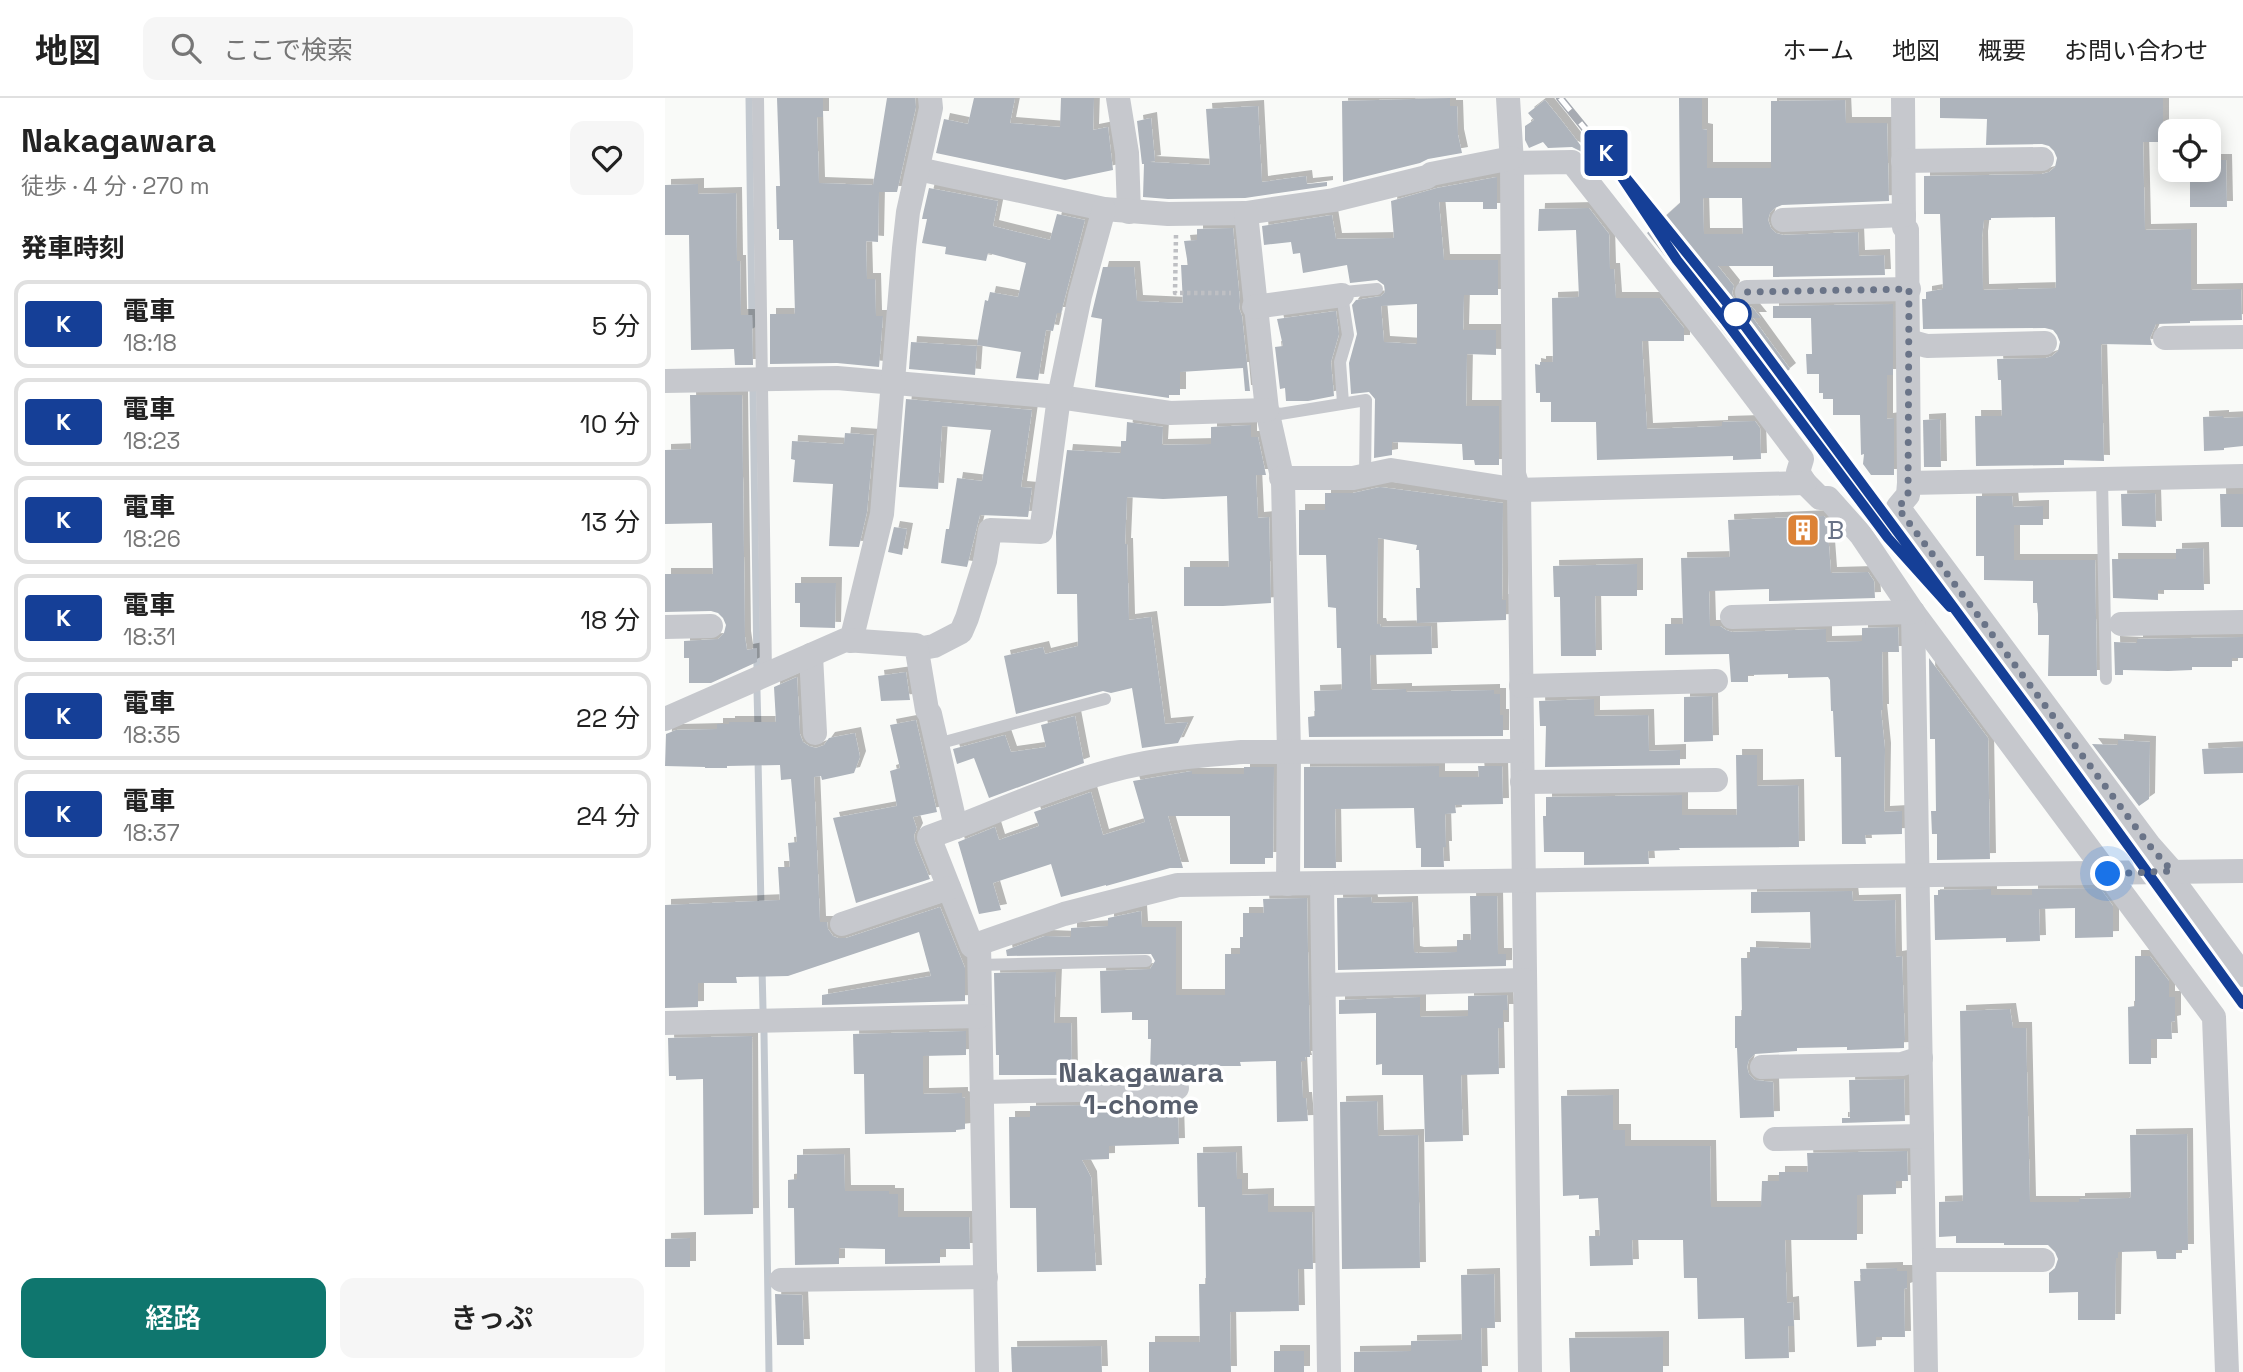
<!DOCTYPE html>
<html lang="ja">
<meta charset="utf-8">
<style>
:root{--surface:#fff;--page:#f6f6f6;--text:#222;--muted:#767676;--line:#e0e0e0;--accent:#0f766e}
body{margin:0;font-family:"Space Grotesk","Noto Sans JP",sans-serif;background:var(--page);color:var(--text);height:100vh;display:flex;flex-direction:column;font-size:26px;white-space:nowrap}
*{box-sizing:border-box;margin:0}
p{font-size:23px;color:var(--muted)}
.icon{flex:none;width:38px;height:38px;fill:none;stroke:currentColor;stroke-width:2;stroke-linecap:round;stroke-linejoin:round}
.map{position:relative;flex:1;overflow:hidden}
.drawer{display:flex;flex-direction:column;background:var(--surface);width:665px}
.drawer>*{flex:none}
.badge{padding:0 14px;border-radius:5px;font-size:24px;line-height:46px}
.tools{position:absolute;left:1493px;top:21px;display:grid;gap:14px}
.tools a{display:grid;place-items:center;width:63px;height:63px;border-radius:14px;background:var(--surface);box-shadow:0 4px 18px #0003;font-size:35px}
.you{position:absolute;width:35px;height:35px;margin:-18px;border:5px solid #fff;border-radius:50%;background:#1a73e8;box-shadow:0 0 0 10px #1a73e833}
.map>.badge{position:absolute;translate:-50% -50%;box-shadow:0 0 0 4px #fff}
h2{padding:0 21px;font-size:26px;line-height:63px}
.round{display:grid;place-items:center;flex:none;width:74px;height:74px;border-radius:14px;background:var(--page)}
.summary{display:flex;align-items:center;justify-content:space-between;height:119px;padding:0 21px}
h1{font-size:33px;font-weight:600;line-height:52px}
.action{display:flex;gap:14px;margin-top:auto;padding:14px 21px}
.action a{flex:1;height:80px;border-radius:14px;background:var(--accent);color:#fff;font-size:28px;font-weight:600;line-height:80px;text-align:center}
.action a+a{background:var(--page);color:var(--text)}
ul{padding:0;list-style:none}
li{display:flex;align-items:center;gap:21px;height:88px;margin:0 14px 10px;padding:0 7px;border:4px solid var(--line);border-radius:14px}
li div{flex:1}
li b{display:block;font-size:26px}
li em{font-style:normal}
li .badge{min-width:77px;font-weight:700;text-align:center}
header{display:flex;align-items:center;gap:42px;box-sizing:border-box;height:98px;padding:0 35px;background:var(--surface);border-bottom:2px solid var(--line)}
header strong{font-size:33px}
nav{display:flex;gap:38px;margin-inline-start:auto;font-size:24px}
.search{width:490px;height:63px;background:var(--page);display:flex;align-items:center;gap:18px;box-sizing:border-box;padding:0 24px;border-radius:14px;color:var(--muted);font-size:26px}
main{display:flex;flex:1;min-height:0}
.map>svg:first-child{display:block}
</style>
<header>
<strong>地図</strong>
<div class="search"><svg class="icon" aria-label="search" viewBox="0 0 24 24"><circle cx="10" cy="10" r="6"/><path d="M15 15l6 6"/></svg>ここで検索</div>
<nav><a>ホーム</a><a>地図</a><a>概要</a><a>お問い合わせ</a></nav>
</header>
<main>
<section class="drawer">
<div class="summary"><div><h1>Nakagawara</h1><p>徒歩 · 4 分 · 270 m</p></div><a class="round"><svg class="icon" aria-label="heart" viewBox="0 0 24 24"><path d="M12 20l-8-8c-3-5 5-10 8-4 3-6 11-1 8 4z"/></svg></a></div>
<h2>発車時刻</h2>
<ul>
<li><span class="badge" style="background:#153f97;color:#fff">K</span><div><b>電車</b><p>18:18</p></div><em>5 分</em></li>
<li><span class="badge" style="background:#153f97;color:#fff">K</span><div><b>電車</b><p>18:23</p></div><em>10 分</em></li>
<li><span class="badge" style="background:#153f97;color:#fff">K</span><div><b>電車</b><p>18:26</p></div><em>13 分</em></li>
<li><span class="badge" style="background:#153f97;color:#fff">K</span><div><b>電車</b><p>18:31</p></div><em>18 分</em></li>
<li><span class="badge" style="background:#153f97;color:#fff">K</span><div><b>電車</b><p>18:35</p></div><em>22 分</em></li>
<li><span class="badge" style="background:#153f97;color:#fff">K</span><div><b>電車</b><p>18:37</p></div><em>24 分</em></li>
</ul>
<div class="action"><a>経路</a><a>きっぷ</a></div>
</section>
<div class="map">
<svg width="1578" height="1274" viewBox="0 0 1578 1274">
<defs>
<filter id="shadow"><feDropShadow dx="6" dy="-6" stdDeviation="0" flood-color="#0004"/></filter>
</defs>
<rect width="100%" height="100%" fill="#f9faf8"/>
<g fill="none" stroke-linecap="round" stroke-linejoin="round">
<g stroke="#c2c8cf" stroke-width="7">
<polyline points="84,0 87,227"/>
<polyline points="88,292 92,570"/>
<polyline points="92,593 93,631"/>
<polyline points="93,660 96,809"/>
<polyline points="97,870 98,911"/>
<polyline points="99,935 104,1274"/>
</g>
</g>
<g fill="#aeb4bc" fill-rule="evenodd" filter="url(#shadow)">
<polygon points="112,0 158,0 158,19 152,19 154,85 208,87 222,0 250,0 251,9 232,94 214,94 213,144 201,143 202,181 210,181 211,218 218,218 214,269 172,265 105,266 105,216 130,216 128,142 114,142 114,131 112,131 111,88 115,88"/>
<polygon points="309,0 350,0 345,25 395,29 396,0 429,0 428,32 443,29 448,72 400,82 271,55 279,21 303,26"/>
<polygon points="785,0 785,8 792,8 793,37 797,55 763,61 755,65 678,84 677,3"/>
<path d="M1014,0H1037V31L1042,32V70H1106V3L1180,2L1181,25H1222L1224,103L1117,107L1110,110L1105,115L1103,122L1106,130L1111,135L1118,137L1193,134L1194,158L1219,157L1220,177L1108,179V168H1053L1069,188L1067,195L1070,202L1075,207L1087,209L1096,220H1088L1125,271L1102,290L982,135L1015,105ZM1038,100H1077L1078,136H1039Z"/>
<path d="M1275,0H1498V44H1478L1480,132L1526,131V192L1576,191L1577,222L1525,223V225L1491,226L1485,240L1487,247L1436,246L1439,363L1399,362V367L1311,368L1310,318H1337L1336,282H1333L1332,261L1381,260L1387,258L1393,253L1395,244L1392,237L1388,232L1380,230L1258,231L1257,201H1261V194L1278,191L1275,116H1259V78L1377,76L1384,74L1390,69L1392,60L1389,53L1384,48L1377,46L1321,47L1322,21L1275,20ZM1390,119L1391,190L1318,192L1317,139L1319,122H1326V120Z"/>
<polygon points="880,2 897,23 923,57 907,49 883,50 878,44 864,50 860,42 860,28 869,22 863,15"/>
<polygon points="593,8 597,84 641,78 642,86 662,84 662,88 580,100 503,101 478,99 479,66 477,66 472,23 486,20 490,63 485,64 545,67 541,11"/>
<polygon points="1544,62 1561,62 1562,109 1525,109 1525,72 1544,72"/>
<path d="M832,79V111H818V104H774L779,162H833V197H799L798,232H831V257L802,256L801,308H834V367H810L809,362H798L797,346L727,344V357L709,360L710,301L704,294L686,296L684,265L692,236L687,207L691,202L716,198L720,194L719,187L712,182L685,185L682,167L638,175L635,155L628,156L626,144L599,147L597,128L667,117L671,141L729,140L726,103L772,90ZM752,206V246L719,244L716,208Z"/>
<polygon points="33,86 33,96 71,95 72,163 75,163 76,217 87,217 88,267 70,267 69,251 26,252 24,137 0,137 0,87"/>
<polygon points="264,90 333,103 328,128 385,142 392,116 420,122 396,215 392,215 388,233 381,232 373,282 351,280 356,254 312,247 320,202 323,203 325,194 353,199 361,165 323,155 321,163 280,156 281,149 257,145 262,121 257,121 258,116"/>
<polygon points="924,110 944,136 945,171 949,171 951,200 995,200 1019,230 1019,243 977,243 982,331 1057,328 1057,324 1090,323 1095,330 1096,361 1068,362 1068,358 932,362 931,324 886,324 886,304 875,304 875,295 871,295 870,266 875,267 875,264 888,264 887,200 914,199 911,132 873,133 874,111"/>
<polygon points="568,130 575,203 574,210 577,218 585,293 580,293 578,270 515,274 515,297 504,297 504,300 430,289 437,221 426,219 438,169 469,169 472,203 518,205 516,167 523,167 519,143 532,142 532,131"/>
<polygon points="1228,206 1228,277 1222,277 1222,321 1229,320 1229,377 1206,377 1198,366 1199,356 1196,357 1195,317 1168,317 1168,301 1158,301 1158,295 1154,295 1154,276 1142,276 1141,256 1147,256 1146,220 1108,220 1108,208"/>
<polygon points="671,213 674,236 666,264 669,298 643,303 621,303 620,290 615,291 610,249 618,248 612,221"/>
<polygon points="246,244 312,248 310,277 244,271"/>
<polygon points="25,297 77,297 80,539 82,552 92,550 92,564 46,585 24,585 24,560 19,560 19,543 53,541 59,535 61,527 58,520 53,515 46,513 0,514 0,476 48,476 47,425 0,426 0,352 26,351"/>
<polygon points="241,301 367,312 356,389 367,390 363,419 315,417 302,469 276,465 281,431 284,431 292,380 317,383 326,332 277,328 273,391 234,389"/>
<polygon points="1558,318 1558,320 1578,319 1578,348 1559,350 1559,352 1539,353 1538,319"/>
<polygon points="1275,321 1276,369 1259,369 1258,322"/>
<polygon points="462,324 498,329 497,347 546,346 546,329 586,327 586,339 593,339 601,377 591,377 593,420 604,419 606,505 558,508 519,508 519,469 564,469 562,398 498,401 462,399 460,446 462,446 464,522 486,519 500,626 523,624 513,645 477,650 467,590 446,595 438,593 351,616 339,558 378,549 380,556 413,548 412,496 392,496 391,434 402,352 456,355 456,343 461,343"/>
<polygon points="180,335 209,337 202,414 194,449 164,448 168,386 128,384 130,362 126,361 127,343 179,346"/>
<polygon points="715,389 838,405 837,502 841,502 841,522 752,525 751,490 755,490 754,452 751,452 752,447 713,440 712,526 715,526 716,529 766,528 767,556 705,557 706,592 741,591 741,594 829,592 829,596 835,596 835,617 838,617 838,638 644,639 643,619 650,618 649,593 677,592 676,550 672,550 671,510 663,509 661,457 634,457 634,412 660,412 660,395 688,395"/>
<polygon points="1490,395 1491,429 1457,428 1456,396"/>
<polygon points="1555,396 1578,396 1578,429 1556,429"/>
<polygon points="1311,398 1347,398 1348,409 1378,408 1378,427 1349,427 1349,462 1430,462 1432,578 1383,578 1384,537 1373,537 1373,516 1372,505 1368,505 1368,483 1319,482 1319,458 1311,458"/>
<polygon points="1159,418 1162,421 1166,475 1203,474 1209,483 1210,500 1104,503 1104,491 1044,493 1045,528 1055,528 1061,532 1067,534 1161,531 1161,544 1197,543 1197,530 1233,529 1234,554 1217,554 1218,612 1216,612 1220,651 1219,714 1237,713 1237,736 1200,737 1201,746 1177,746 1176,659 1170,659 1168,613 1166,613 1165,582 1163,579 1123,580 1123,576 1083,577 1083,584 1066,584 1064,556 1000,557 1000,526 1018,526 1016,460 1065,459 1063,422"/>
<polygon points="229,429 242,431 237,457 223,454"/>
<polygon points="1538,450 1539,492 1493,492 1493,502 1448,500 1447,461 1511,461 1511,451"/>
<polygon points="972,466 972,498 930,498 931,558 896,558 895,499 889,499 888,468"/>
<polygon points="130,485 171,485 170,530 135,529 135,505 130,505"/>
<polygon points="1578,539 1578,560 1567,560 1567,569 1527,569 1527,572 1503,573 1458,572 1458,577 1450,577 1449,544 1472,545 1472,541"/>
<polygon points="1264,560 1323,640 1325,761 1272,762 1272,736 1267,736 1266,713 1271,713 1270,641 1265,641"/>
<polygon points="241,574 245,602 216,603 213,578"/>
<polygon points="132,579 135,636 138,644 144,648 151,650 159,647 164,640 190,635 195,659 189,675 157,682 156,678 149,679 155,824 162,824 163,831 168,838 173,840 181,840 275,809 300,870 300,903 157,907 157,897 266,878 254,834 123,878 71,879 72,885 33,885 33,909 0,910 0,807 115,802 113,769 125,769 123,745 132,744 126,681 116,682 115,667 62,668 62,670 40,670 40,669 0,668 1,636 11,632 52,631 52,626 64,626 64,624 111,624 109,589"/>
<polygon points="1047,598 1048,643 1019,644 1019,599"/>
<polygon points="929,601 929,618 983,617 984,653 1015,652 1015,667 880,669 881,628 875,628 874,603"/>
<polygon points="410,618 419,665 324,700 309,660 292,666 288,651 340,637 346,654 381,649 376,627"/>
<polygon points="251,622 272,714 248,719 252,731 249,737 250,744 265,781 191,805 168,720 232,708 225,673 235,670 225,627"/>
<polygon points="1453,642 1485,644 1484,701 1474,708 1427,646 1453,647"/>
<polygon points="1578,649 1578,675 1539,676 1537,651"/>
<polygon points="1071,657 1092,657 1092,688 1133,687 1134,749 1014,750 1015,752 983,753 984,766 919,767 919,754 879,754 878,718 881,718 881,699 1017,697 1017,717 1072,717"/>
<polygon points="774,668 774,679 814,679 813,668 837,668 838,706 790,707 791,715 780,716 781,749 778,749 779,769 756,769 756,750 751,750 749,710 670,711 671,770 639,770 639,669"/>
<polygon points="579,669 609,669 608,760 600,760 600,766 565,766 565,718 503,718 518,770 505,770 441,788 441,787 396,799 386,766 328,785 336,812 314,816 293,744 330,729 334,742 374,728 369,714 426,694 438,737 480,724 468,683 527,673 527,676 579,676"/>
<polygon points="1435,790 1448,808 1448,839 1410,840 1410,810 1374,811 1375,843 1341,844 1341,840 1270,842 1269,797 1273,797 1273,792 1326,791 1326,797 1367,797 1367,791"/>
<polygon points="1187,793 1188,803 1230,802 1231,859 1237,858 1240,942 1239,942 1239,950 1182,952 1182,949 1132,950 1132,953 1090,956 1084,962 1082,969 1084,976 1090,982 1108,984 1109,1019 1075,1020 1072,950 1070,950 1070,918 1077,918 1076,860 1085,860 1085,849 1146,851 1145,814 1086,815 1086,794"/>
<polygon points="805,798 832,798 833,856 841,856 841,868 673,872 672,800 706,799 707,805 747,804 749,854 753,855 792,854 792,842 806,842"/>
<polygon points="642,800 645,959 640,959 641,963 636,963 638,1000 641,1000 643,1023 612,1024 611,963 575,964 576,968 510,968 510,975 485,975 486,941 483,941 483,922 467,922 467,914 436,915 435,873 485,871 490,863 486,856 342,858 341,852 380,838 406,839 406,830 443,828 443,820 476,813 477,829 511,829 511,897 560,897 560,856 575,856 575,839 578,839 578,815 599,815 598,801"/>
<polygon points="1470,858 1485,858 1504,883 1504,899 1510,899 1510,923 1506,924 1507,941 1486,941 1486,966 1464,966 1463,909 1470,908"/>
<polygon points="391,874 389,925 406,925 407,977 334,977 334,957 331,957 329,875"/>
<polygon points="842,897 843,912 838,912 838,930 833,930 834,976 796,977 798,1043 760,1044 758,977 717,977 717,966 711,967 711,915 674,916 674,902 755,899 755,919 803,918 803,898"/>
<polygon points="1345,911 1348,930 1361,930 1365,1104 1414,1104 1414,1101 1464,1100 1466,1099 1465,1037 1522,1036 1523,1152 1511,1152 1511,1161 1492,1161 1491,1153 1453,1154 1453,1160 1451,1160 1450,1222 1413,1222 1413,1194 1384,1195 1384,1175 1390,1170 1393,1161 1390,1154 1383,1147 1339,1147 1339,1145 1291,1145 1291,1138 1274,1139 1274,1104 1298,1103 1295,913"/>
<polygon points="301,933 301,957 258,958 258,996 297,995 297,999 300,1000 300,1031 291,1032 291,1034 200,1036 199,976 189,976 188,936"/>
<polygon points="87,938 88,1116 39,1117 38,981 11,982 11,978 4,978 3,940"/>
<polygon points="1239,981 1240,1023 1177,1025 1177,1020 1185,1020 1184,982"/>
<polygon points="948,997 948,1032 960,1032 960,1048 1045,1048 1046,1109 1096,1109 1097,1083 1114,1083 1114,1074 1143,1074 1142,1055 1242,1053 1243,1083 1231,1083 1231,1096 1192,1097 1192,1142 1120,1142 1122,1205 1128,1204 1129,1228 1123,1228 1124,1260 1080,1261 1079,1220 1033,1221 1032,1180 1019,1180 1018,1142 967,1142 968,1167 925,1168 924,1138 935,1138 933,1100 914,1101 914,1097 898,1098 896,998"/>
<polygon points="712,1003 713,1038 753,1037 755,1170 677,1171 675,1004"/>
<polygon points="431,1007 431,1009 482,1009 483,1014 513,1013 514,1046 444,1048 444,1061 417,1062 426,1079 431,1173 372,1174 371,1110 345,1110 344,1019 365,1019 365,1008"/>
<polygon points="571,1054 572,1081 577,1081 577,1097 603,1096 603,1114 647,1114 648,1171 633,1171 634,1213 565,1214 566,1274 484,1274 484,1244 535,1244 534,1186 541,1186 540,1109 533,1109 532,1055"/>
<polygon points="179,1056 180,1093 224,1093 224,1096 233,1096 233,1119 304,1119 305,1151 275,1151 275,1165 220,1166 220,1151 174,1150 174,1166 130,1167 129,1110 123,1110 123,1082 132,1081 132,1057"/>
<polygon points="25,1140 25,1169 0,1169 0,1141"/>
<polygon points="1232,1170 1232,1173 1242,1173 1242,1190 1239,1191 1240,1239 1211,1239 1211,1248 1192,1249 1189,1183 1196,1183 1195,1171"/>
<polygon points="829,1176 830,1230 816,1230 817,1274 689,1274 689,1254 746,1253 746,1243 797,1242 796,1177"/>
<polygon points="110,1196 137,1197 139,1247 112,1247"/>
<polygon points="998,1239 998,1274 905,1274 904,1240"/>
<polygon points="436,1248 437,1274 347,1274 346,1249"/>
<rect x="609" y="1253" width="30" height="21"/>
</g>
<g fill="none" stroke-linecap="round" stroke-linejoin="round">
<polyline stroke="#bebfc3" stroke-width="4.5" stroke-dasharray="3.5 3.5" stroke-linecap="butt" points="511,137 510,195 566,195"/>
<g stroke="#c6c8cd" stroke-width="12">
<polyline points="93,0 101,577"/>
<polyline points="678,305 675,264 683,237 677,197 679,194 712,191"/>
<polyline points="602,312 615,316 701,302 700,378"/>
<polyline points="1437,381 1441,581"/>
<polyline points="272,646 440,601"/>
<polyline points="314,867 481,863"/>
</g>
<g stroke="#c6c8cd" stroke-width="24">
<polyline points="453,0 462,55 464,114"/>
<polyline points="843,0 847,65 849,376 854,392 865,1274"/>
<polyline points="1238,0 1239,129 1242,132 1244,385 1243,397 1233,409 1484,747 1507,773 1513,789 1578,877"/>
<polyline points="1238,63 1377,61"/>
<polyline points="847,65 907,64 1047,242 1137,361 1133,374 1140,385 1155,400 1163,400 1196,437 1248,514 1549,919 1562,1274"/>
<polyline points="253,71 439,111 503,116 581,115 669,102 762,79 766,76 847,60"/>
<polyline points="581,115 602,312 618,383 624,655 623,786"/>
<polyline points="1118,122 1239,117"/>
<polyline points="1082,194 1244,191"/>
<polyline points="589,209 677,197"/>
<polyline points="1500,240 1578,239"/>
<polyline points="1244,243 1262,248 1380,245"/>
<polyline points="0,283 172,280 394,299 505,315 602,312"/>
<polyline points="616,380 688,380 726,372 854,392 1140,385"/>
<polyline points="1244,385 1578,378"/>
<polyline points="1248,514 1261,1274"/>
<polyline points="1067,519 1248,514"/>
<polyline points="1456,526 1578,524"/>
<polyline points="0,529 46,528"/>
<polyline points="186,543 217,416 239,150 243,114 266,10 265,0"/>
<polyline points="252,551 269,548 296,534 302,520 320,463 325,432 376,434 394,299 415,198 439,111"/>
<polyline points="146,557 150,635"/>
<polyline points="856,588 1051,583"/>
<polyline points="0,621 180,542 251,547 262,612 265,616 291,729 264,739 307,848 399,816 513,787 1578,773"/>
<polyline points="857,684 1051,682"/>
<path d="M291,729C352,705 415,677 480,665C512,659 545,657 577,654L857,653"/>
<polyline points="657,786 664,1274"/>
<polyline points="177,826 284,790"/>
<polyline points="314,846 322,1274"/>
<polyline points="659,887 859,882"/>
<polyline points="0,925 315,918"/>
<polyline points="1097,969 1237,966 1256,960"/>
<polyline points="317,994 512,990"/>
<polyline points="1110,1041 1257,1038"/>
<polyline points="1259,1162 1378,1162"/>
<polyline points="116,1182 321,1179"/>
</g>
<defs>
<g id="rail">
<polyline points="895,0 1071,216 1372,623 1578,906"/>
<polyline points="993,133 1012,162 1061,224 1223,440 1242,462"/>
</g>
</defs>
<use href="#rail" stroke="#a7abb2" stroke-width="8"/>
<use href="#rail" stroke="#fff" stroke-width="5" stroke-dasharray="16" stroke-linecap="butt"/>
</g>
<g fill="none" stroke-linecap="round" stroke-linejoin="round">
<defs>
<polyline id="line" points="1285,509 1223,440 1061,224 1012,162 940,54 1071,216 1372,622 1578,906"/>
</defs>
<use href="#line" stroke="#fff" stroke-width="16"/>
<use href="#line" stroke="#153f97" stroke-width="10"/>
<polyline stroke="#6a7488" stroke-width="7" stroke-dasharray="0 12.6" points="1071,216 1082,194 1244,191 1243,397 1233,410 1484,747 1507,773 1443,776"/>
</g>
<defs>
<symbol id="building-square" viewBox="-11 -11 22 22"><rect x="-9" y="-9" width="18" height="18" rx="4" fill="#dc8236" stroke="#fff"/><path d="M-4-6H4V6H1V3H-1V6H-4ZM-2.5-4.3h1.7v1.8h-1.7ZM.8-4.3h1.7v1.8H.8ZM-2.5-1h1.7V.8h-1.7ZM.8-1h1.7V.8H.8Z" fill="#fff"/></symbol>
</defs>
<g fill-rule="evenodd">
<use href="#building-square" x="1119" y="413" width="38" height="38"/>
</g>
<circle fill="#fff" stroke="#153f97" stroke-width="3.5" cx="1071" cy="216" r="14"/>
<g text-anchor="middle" stroke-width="7" stroke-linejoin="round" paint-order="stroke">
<g font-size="26" fill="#6a7488" stroke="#fff" text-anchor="start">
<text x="1162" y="441">B</text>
</g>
<g font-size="28" font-weight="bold" fill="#585f6d" stroke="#fff">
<text x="476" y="984">Nakagawara<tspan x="476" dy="32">1-chome</tspan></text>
</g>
</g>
</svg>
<div class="tools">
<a><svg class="icon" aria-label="locate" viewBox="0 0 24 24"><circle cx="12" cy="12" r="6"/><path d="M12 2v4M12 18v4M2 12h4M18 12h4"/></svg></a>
</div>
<div class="you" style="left:1443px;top:776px"></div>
<b class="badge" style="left:941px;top:55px;background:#153f97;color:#fff">K</b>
</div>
</main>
